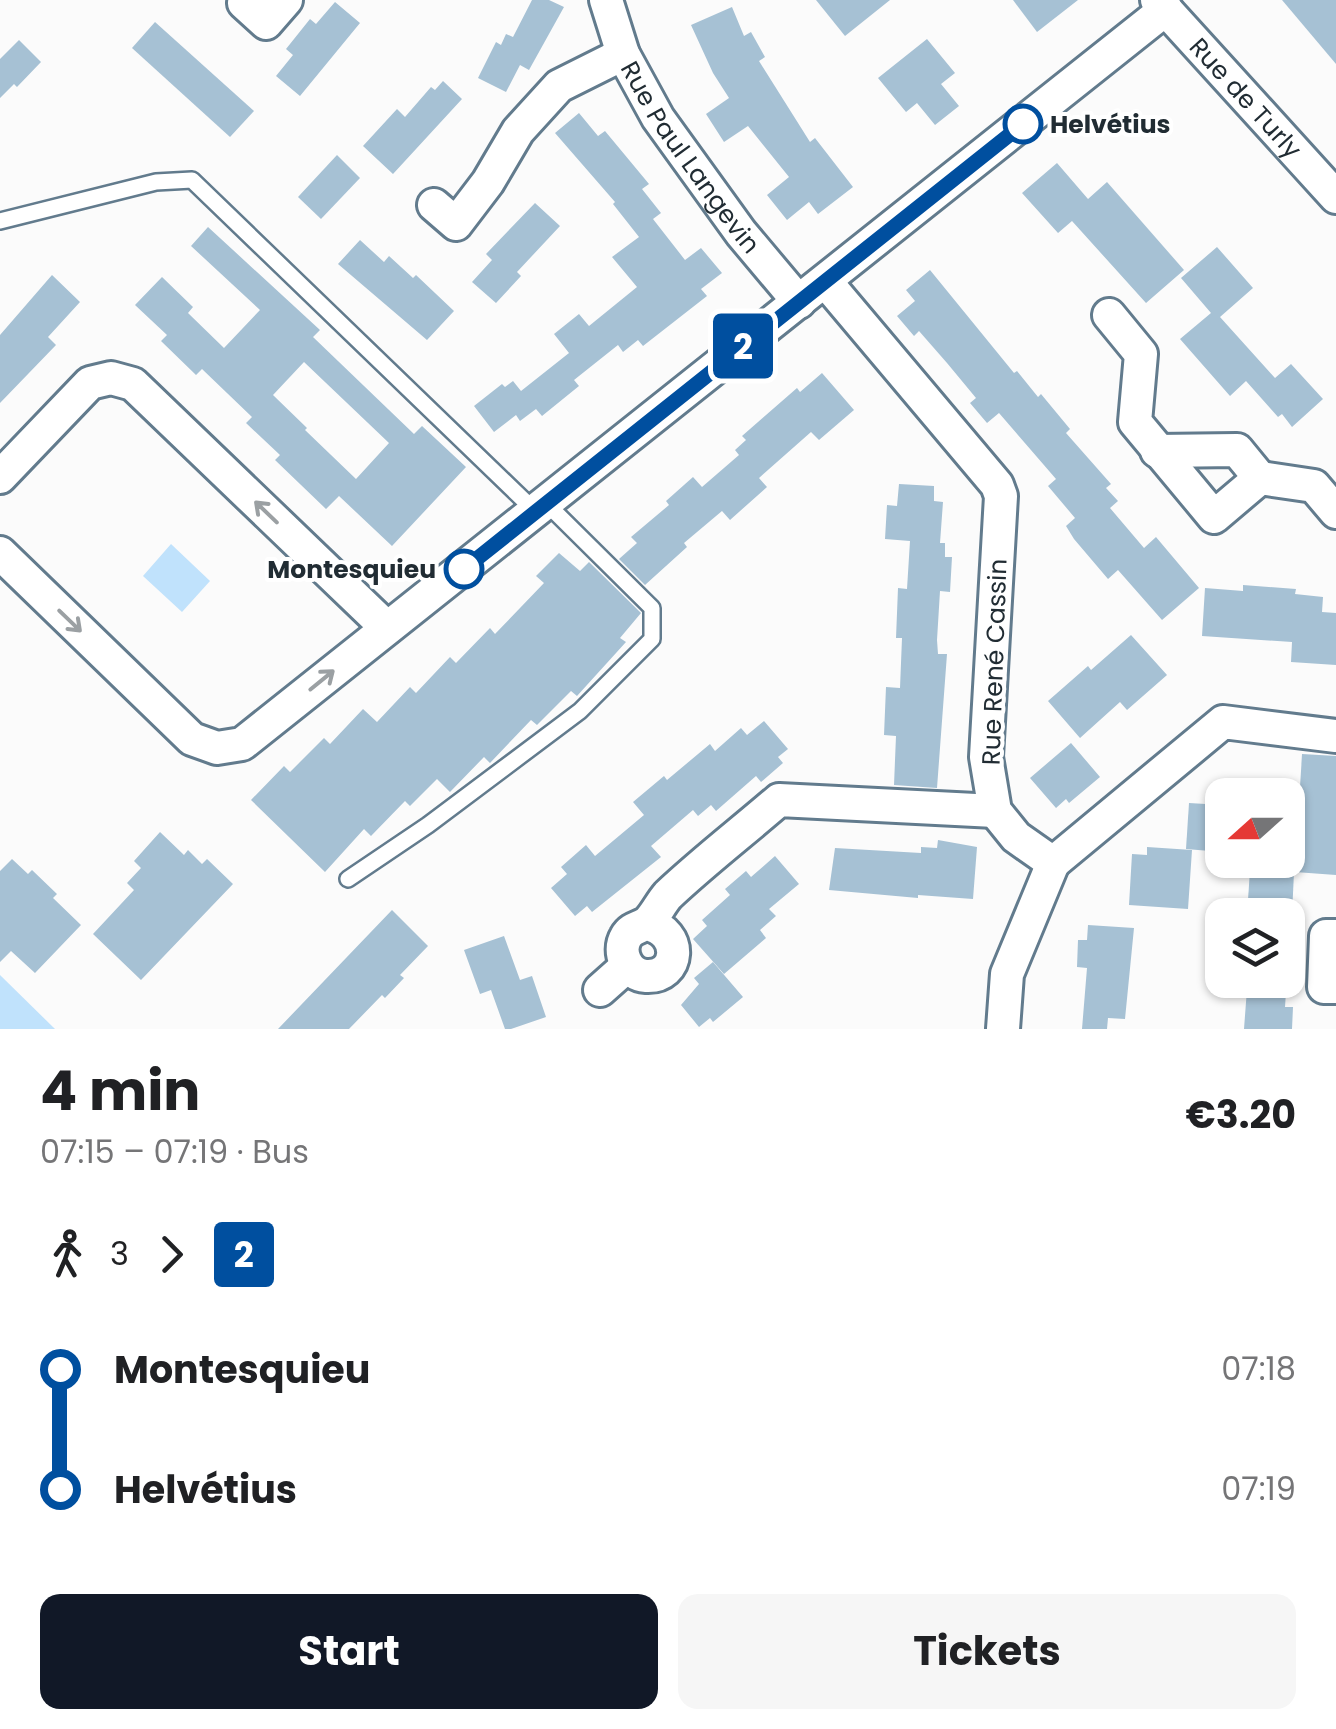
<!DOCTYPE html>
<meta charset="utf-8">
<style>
:root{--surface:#fff;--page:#f6f6f6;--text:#202124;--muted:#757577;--accent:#111827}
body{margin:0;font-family:Poppins,sans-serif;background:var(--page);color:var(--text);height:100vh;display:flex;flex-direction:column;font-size:38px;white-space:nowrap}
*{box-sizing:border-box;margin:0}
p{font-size:32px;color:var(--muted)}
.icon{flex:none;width:55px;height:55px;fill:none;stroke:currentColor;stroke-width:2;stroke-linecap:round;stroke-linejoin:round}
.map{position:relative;height:1029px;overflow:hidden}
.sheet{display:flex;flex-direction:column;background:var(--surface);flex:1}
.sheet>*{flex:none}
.badge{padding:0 20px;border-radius:8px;font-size:35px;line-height:65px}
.needle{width:65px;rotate:249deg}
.controls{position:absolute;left:1205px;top:778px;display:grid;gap:20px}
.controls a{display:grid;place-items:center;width:100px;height:100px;border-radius:20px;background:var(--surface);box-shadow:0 2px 8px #0004;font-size:50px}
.map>.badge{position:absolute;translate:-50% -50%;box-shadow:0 0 0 5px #fff}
.legs{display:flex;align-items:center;gap:15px;height:110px;padding:0 40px;font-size:32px}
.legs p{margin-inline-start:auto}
.overview{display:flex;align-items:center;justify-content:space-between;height:170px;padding:0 40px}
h1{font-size:55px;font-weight:700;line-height:75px}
.primary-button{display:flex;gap:20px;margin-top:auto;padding:20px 40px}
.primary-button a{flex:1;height:115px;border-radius:20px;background:var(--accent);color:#fff;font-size:40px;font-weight:700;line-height:115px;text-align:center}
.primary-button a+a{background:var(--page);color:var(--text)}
ul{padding:0 40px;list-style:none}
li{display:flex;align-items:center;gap:35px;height:120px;font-size:38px}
li i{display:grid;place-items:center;width:15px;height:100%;margin:0 12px;background:currentColor}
li i::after{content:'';width:25px;height:25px;margin:-12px;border:8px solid;border-radius:50%;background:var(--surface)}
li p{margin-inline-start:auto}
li:first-child i{background:linear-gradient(#0000 50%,currentColor 0)}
li:last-child i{background:linear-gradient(currentColor 50%,#0000 0)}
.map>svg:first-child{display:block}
</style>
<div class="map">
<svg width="1336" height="1029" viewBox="0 0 1336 1029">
<rect width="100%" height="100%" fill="#fbfbfb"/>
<g fill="#c0e2fc">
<polygon points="171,544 210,581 182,612 143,576"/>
<polygon points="0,975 55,1029 0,1029"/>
</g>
<g fill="#a6c1d4" fill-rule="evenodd">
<polygon points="532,0 549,0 564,7 529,70 520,65 506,92 478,78 496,42 501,45 506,34 513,37"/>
<polygon points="816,0 890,0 845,36"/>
<polygon points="1013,0 1078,0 1037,32"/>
<polygon points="1282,0 1336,0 1336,64"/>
<polygon points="335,2 360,23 300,96 276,76 293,55 286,49 310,19 316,24"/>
<polygon points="732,7 744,36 751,32 765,57 759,61 810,142 815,138 853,187 818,214 809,202 787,220 767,195 789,177 748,126 724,142 706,114 729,98 713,73 691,25"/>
<polygon points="155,22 254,111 230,137 132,48"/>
<polygon points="927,39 955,73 941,84 959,106 935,125 917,103 906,112 878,78"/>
<polygon points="19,40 41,62 17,87 14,84 0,98 0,59"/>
<polygon points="443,81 462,99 393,174 363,146 397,109 405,117 431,87 435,90"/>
<polygon points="579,113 598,136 605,131 649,184 642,189 661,213 653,219 685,260 701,248 722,273 701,289 707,296 643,346 638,340 623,352 618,345 574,380 579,386 542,416 536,409 520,421 516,415 494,432 474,406 502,384 505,387 513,381 521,391 569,353 554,334 579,314 589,326 637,287 612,257 639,237 613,204 615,202 555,133"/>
<polygon points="337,155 360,178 321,219 298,197"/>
<polygon points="1057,163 1088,199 1107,182 1184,270 1146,303 1072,221 1058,233 1022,193"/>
<polygon points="535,203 560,226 517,272 521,276 496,303 472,282 492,260 486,254"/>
<path d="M208,227L320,330L313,337L414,434L422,426L466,467L392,546L339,496L326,509L275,460L280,455L246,423L252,417L202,369L196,375L161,341L167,335L135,305L162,277L193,307L188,313L224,348L260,310L191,246ZM304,362L389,443L356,479L305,430L307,428L273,395Z"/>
<polygon points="360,240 384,262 389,256 413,278 416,275 454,311 427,340 338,264"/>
<polygon points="1217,247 1253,288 1220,317 1275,378 1291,364 1323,399 1292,427 1282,414 1278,417 1246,381 1230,396 1180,339 1211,313 1181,278"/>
<polygon points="930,270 1014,373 1017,371 1038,397 1041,394 1070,429 1066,433 1111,484 1106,488 1118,501 1110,508 1144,548 1156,537 1199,588 1162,620 1118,570 1108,579 1074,539 1066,526 1075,518 1048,486 1056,479 999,413 987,423 970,403 976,398 947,363 919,331 914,336 897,316 915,301 906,290"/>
<polygon points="52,275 80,302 48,337 56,345 0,403 0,335"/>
<polygon points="822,373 854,410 819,440 811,432 759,478 767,487 730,520 722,511 684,543 687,547 645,585 619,559 637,543 631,537 669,505 666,501 693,477 702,487 739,455 735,450 746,440 742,436 797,388 800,392"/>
<polygon points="899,484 934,486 934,501 943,502 940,543 945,543 945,557 952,557 950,592 940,591 937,640 938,654 947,654 937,788 894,785 896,736 884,735 886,687 900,688 902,638 896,638 898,588 907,589 910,541 885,539 887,505 897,506"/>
<polygon points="559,553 580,571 589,562 641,613 620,638 626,642 577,696 571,691 537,725 531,720 490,763 484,757 450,792 437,779 410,806 405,801 371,836 364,829 325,872 251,800 284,766 290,772 324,738 330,744 363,709 377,722 410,687 416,693 450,657 456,663 490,628 495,634 544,583 536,576"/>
<polygon points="1243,585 1296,589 1295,594 1323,597 1322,612 1336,613 1336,665 1291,662 1292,642 1202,636 1205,588 1243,591"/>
<polygon points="1131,635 1167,675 1127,710 1120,702 1080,738 1048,701 1088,666 1091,670"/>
<polygon points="764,721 788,749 778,757 783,763 761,782 756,776 716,811 711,805 698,816 693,810 651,846 661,857 592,912 587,906 575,916 551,888 567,874 561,867 586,845 595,856 644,815 633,802 664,776 667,780 710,744 715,751 741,728 747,735"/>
<polygon points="1071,743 1100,777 1069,803 1066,799 1056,808 1030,778"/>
<polygon points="1302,754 1336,756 1336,875 1295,872"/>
<polygon points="1189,803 1222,805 1222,852 1186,849"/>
<polygon points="160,832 184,855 188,850 202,864 207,859 233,884 141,980 93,934 134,890 127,883 141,868 134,861"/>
<polygon points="938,840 977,847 973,899 918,895 918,898 829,890 835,848 921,853 921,847 937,848"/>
<polygon points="1147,847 1192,850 1188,909 1129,905 1132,854 1147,855"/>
<polygon points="775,856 799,884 769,909 776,916 760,930 766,938 724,974 693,939 707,926 702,920 730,895 725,889 746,871 751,877"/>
<polygon points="12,859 28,874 32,870 57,894 53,898 81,925 35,973 11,951 0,962 0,871"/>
<polygon points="1250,870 1294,872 1292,915 1247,915"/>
<polygon points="392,910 428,946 400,975 404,978 385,998 382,995 349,1029 278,1029"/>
<polygon points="1088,925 1134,928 1125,1019 1108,1018 1107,1029 1082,1029 1087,968 1077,967 1078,940 1087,940"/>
<polygon points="504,936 520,980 532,976 546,1017 511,1029 505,1029 491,990 480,994 464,950"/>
<polygon points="713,962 743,997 713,1022 710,1018 699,1027 681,1005 699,984 694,978"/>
<polygon points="1247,989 1286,992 1285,1007 1293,1007 1292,1029 1244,1029"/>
</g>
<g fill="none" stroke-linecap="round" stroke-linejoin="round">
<defs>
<g id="lane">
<polyline points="0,221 156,182 192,180 536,512"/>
<polyline points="348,879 428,825 580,711 652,639 652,608 547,504"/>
</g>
<g id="street">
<path id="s1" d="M606,0L623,54L658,118L741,233L799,302"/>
<path id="s2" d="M1157,0L1336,197"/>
<polyline points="244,3 266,23 286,0"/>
<polyline points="434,205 456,224 488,182 518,131 559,86 623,54"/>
<polyline points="826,282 997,485 1001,496 986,757 995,811 1016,837 1053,863 1223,722 1336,736"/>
<polyline points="1109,315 1141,354 1135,422 1214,517 1260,478 1314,486 1336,512"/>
<polyline points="1157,451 1237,450 1260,478"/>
<polyline points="0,477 90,383 111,378 133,384 387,628"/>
<polyline points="0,553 192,739 217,748 242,744 1166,9"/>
<path d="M647,924C684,932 680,978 646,976C627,975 617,952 626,937C632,926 643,928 650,920C657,912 661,903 668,895C703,862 742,832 779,800L995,811"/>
<polyline points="1336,936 1326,936 1324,987 1336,987"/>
<polyline points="600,990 627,966"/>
<polyline points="1003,1029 1007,974 1053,863"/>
</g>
</defs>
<use href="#lane" stroke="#627b8d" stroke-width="20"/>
<use href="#street" stroke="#627b8d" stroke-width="38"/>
<use href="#lane" stroke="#fff" stroke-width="15"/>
<use href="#street" stroke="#fff" stroke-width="32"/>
</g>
<defs><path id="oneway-shaft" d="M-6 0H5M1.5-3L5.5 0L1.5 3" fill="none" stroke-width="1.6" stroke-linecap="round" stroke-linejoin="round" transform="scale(2.5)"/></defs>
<g stroke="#9ba0a3">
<use href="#oneway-shaft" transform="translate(266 512) rotate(-136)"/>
<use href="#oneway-shaft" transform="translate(70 621) rotate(44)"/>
<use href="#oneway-shaft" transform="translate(322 680) rotate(-39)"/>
</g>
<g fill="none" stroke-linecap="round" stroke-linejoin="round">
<defs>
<polyline id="line-1" points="464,569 1023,124"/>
</defs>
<use href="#line-1" stroke="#fff" stroke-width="22"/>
<use href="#line-1" stroke="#004f9f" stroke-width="15"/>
</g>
<g fill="#fff" stroke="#004f9f" stroke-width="5">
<circle cx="1023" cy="124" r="18"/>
<circle cx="464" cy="569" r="18"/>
</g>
<g text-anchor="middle" stroke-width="8" stroke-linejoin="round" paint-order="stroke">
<g font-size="25" fill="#212c33" stroke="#fff">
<text dy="9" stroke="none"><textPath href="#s2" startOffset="132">Rue de Turly</textPath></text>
<text dy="9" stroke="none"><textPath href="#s1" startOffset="180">Rue Paul Langevin</textPath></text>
<text transform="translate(994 662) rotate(-88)" y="9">Rue René Cassin</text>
</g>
<g font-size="25" font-weight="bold" fill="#212c33" stroke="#fff" text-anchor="start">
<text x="1050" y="133">Helvétius</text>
<text x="436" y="578" text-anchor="end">Montesquieu</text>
</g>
</g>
</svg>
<div class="controls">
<a><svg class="needle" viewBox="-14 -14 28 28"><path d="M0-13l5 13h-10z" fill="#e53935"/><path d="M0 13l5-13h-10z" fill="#757577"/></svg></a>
<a><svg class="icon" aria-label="layers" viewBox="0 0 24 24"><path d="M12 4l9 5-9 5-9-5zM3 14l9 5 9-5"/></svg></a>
</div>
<b class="badge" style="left:743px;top:346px;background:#004f9f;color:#fff">2</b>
</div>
<section class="sheet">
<div class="overview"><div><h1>4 min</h1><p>07:15 – 07:19 · Bus</p></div><b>€3.20</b></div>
<div class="legs"><svg class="icon" aria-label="walk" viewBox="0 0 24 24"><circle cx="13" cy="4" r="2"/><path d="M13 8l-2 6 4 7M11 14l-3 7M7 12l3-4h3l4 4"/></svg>3<svg class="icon" aria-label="forward" viewBox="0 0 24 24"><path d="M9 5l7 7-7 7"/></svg><b class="badge" style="background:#004f9f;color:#fff">2</b></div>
<ul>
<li><i style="color:#004f9f"></i><b>Montesquieu</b><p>07:18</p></li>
<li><i style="color:#004f9f"></i><b>Helvétius</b><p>07:19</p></li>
</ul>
<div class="primary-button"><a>Start</a><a>Tickets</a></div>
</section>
